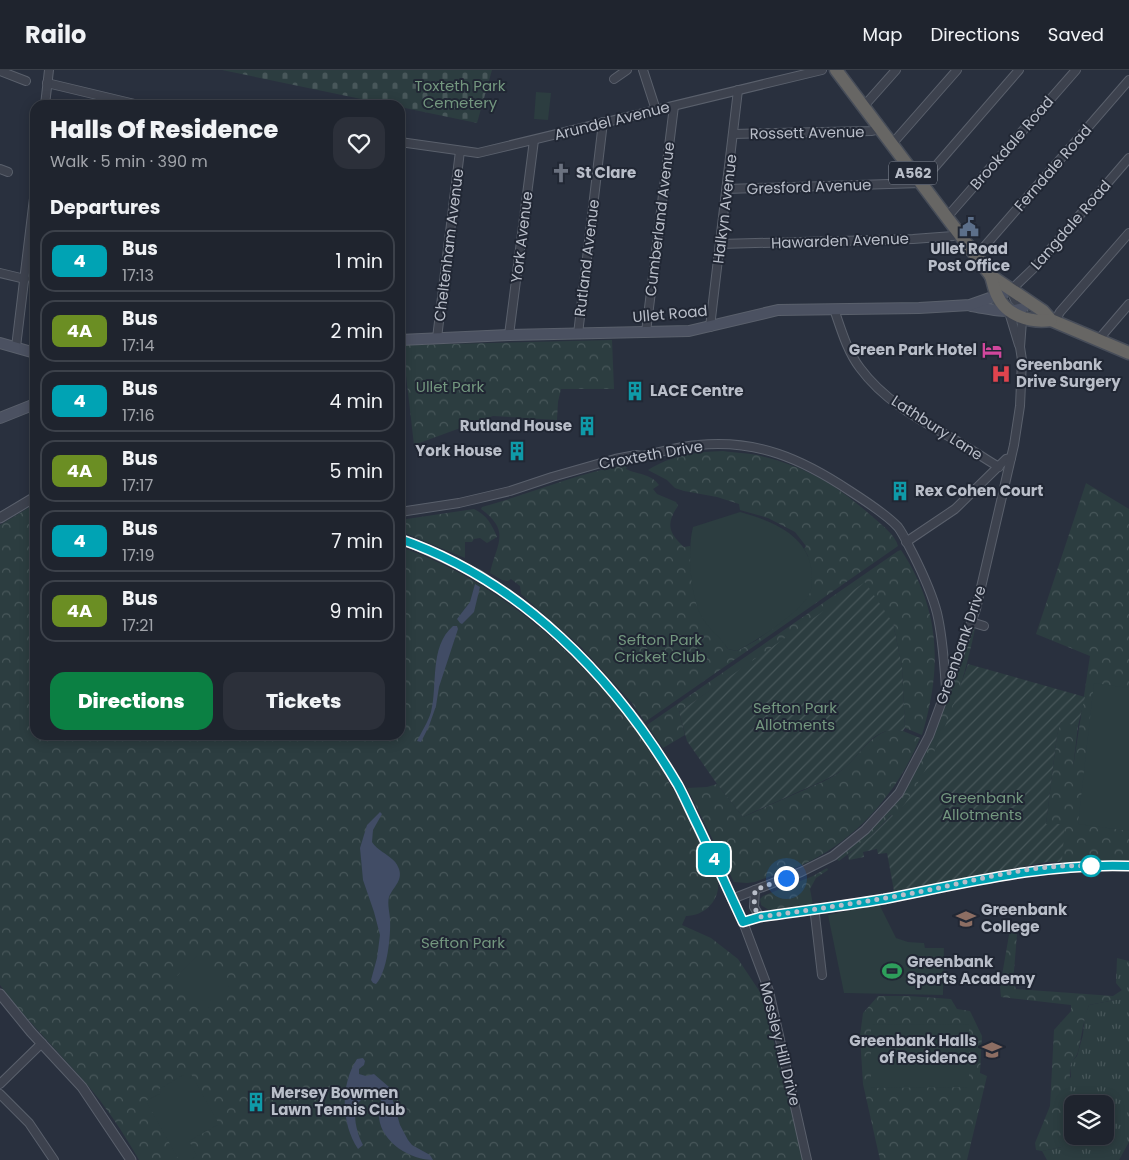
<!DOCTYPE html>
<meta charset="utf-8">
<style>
:root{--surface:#1f242e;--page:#2c303a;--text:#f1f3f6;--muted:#a1a4aa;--line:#3c414a;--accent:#0b8043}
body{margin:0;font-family:Poppins,sans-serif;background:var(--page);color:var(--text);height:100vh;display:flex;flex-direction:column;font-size:19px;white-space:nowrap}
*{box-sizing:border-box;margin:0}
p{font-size:16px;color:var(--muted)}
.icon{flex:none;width:28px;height:28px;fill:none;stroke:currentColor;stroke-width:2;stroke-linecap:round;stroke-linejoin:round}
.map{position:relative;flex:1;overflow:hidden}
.details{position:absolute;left:30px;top:30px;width:375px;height:640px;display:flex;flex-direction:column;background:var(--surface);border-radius:15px;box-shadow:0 2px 12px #0003,0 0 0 1px var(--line)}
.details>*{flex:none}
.badge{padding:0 10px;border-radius:8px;font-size:18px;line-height:32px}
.fabs{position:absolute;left:1064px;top:1025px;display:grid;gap:10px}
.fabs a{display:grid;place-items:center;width:50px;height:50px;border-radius:10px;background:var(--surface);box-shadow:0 2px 12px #0003,0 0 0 1px var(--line);font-size:25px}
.you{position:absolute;width:25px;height:25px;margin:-12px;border:4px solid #fff;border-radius:50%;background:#1a73e8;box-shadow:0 0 0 8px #1a73e833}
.map>.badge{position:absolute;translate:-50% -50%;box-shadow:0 0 0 2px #fff}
h2{padding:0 20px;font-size:19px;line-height:45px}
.round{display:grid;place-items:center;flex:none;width:52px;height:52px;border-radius:15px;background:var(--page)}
.headline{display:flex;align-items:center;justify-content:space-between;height:85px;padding:0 20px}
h1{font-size:24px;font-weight:800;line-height:38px}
.button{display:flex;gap:10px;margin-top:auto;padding:10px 20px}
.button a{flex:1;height:58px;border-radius:15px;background:var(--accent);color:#fff;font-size:20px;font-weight:800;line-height:58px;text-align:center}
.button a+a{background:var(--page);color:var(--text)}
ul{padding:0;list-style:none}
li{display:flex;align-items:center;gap:15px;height:62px;margin:0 10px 8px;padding:0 10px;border:2px solid var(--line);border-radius:15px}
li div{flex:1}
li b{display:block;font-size:19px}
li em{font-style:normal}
li .badge{min-width:55px;font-weight:700;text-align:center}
header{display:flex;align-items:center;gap:30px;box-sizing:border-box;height:70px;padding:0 25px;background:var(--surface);border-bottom:1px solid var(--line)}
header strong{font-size:24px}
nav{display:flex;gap:28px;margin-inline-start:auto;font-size:18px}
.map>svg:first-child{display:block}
</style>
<header>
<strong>Railo</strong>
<nav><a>Map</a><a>Directions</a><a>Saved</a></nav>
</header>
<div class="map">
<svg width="1129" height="1090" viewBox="0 0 1129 1090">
<defs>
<pattern id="grass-tufts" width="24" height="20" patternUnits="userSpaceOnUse" patternTransform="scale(1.25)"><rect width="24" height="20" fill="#2c3d40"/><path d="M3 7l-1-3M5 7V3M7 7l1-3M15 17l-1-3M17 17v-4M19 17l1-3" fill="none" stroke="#48575a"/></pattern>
<pattern id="forest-crowns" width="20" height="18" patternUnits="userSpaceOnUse" patternTransform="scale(1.25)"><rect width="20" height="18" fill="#2c3d40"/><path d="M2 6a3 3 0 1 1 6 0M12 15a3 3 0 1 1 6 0" fill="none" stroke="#48575a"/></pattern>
<pattern id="cemetery-stones" width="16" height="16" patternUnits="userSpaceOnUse" patternTransform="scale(1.25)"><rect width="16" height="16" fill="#2c3d40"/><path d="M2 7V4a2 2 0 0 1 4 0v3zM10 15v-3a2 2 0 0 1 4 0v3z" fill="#48575a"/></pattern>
<pattern id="garden-furrows" width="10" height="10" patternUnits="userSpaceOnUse" patternTransform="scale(1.25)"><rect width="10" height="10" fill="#2c3d40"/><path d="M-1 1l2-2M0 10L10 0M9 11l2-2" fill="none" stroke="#48575a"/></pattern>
</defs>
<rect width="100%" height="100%" fill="#29303e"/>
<path fill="url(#grass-tufts)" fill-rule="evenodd" d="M1117,888L1129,891V1072L1119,1090H1047L1042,1081L1062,1077L1069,1009L1071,1007L1070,996L1072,991L1077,986L1083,965L1085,945L1089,935L1120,929L1125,924L1116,913ZM1072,1034H1105V1066H1072Z"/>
<g fill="url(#forest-crowns)">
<polygon points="612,270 614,319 561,319 558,332 557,350 493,346 414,375 403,279 407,275"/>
<path d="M723,381C737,383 752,383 765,387C811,399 839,417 874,448C882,455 896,466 898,476L645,652L632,633L581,577L521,524L520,516L511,509L508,511L502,510L490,503C496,474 512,462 481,439L482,437C530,424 575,404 624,395L627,397L626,399C638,405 650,403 659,415L653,419L657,424L676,432L678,436C666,453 668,463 684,477L690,476V481L726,576L728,579L737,581L757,570L786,548L808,486L804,479L806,476L795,462L768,448L740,440L739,434L717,427L684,421L675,418L667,410L648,400C672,385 696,382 723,381Z"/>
<polygon points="1086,413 1129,439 1129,796 1060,797 1064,754 1046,754 1057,665 1061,651 1078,656 1073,698 1090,586 1036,564"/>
<path d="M35,434V665H400V477C491,508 568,574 627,648C645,671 661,699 676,724C691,751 703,781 718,809C721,829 706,846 686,846L682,855L711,868L738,889L760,922L803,1076L805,1090H139C123,1062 105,1035 84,1011C56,979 25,949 0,915V455Z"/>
<path d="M474,439C487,445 492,455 497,467L487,473L480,468L474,469L472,472H465V488L400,461V450Z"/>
<path d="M901,480C941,540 942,598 922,665L905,658L902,597L893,553H808L679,642L685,665L663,678L647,655L898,481Z"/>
<path d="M971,552L976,554C962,623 938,692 895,748L891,745L868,769L839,791L833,786L899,723L918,687Z"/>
<path d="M892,659L903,661L920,668C898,722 856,771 802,795C786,801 770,806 755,812L747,813L734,812L687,718L707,717L717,714L743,747C763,738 784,729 804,720C817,714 831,709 842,700C862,684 866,667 892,659Z"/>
<polygon points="827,798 828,800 816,808 810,819 813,835 769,840 761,835 760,829 763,826 813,806"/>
<path d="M1018,853L1013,912L1016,919L1113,926L1122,920L1126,924L1120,929L1089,935C1083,950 1082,966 1078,982C1076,988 1072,990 1070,996L1069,1062L1062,1077L1042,1081L1036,1080L1035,1073L1050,1036L1054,960L1071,941V935L1001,927L1000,917L1010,859L1013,854Z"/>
<polygon points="878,926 909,926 951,929 957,939 970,941 982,966 980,1003 987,1006 967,1090 880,1090 863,1014 860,966 863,943"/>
</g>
<polygon fill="url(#cemetery-stones)" points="222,0 492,0 477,53 400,37 400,35 390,35"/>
<g fill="url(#garden-furrows)">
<path d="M865,512L893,553L902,597L905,658L903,661C871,655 863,684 842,700C829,709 814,715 800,721C781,730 762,738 743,747L717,714L687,671L679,642Z"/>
<path d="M968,594L1085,627L1078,656L1061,652L1057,665L1046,754H1065L1062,790L1059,792H1047L894,821L887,783L878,784L877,779L863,782L864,787L849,790L848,785L871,766L892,745L895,747C931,701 949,648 968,594Z"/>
</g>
<g fill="#2c3d40">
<polygon points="536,22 551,23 548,50 534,49"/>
<path d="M740,442C773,451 811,466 812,506C812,513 812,522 807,528C792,548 759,569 737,581L728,579C721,568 710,560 703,549C690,529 687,480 693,457Z"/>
<polygon points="1094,613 1129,618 1129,761 1078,754"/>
<polygon points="879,834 896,868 908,872 924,873 925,878 944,878 943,925 844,923 828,845"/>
<polygon points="197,886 229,916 208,938 176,907"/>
<polygon points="969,954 969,1017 871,1018 871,955"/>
<polygon points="185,1004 191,1004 219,1054 189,1071 197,1086 190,1090 179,1090 146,1031 161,1023 159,1019"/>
</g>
<g fill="#414c65">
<polygon points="475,514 480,517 474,542 462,554 460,553 457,549 470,532"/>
<path d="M453,556H457L458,559L439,617L436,636L429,656L421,672L417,671C422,661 428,652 431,642C438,615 429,577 453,556Z"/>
<path d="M380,742L382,744L373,760L372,772C379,783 395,786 399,799C403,811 393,817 389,827C387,834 390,844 390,850C391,866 387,903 376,914L373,913L371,910L377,888L380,865L374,842L363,810L360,778L367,755Z"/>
<path d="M363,988L365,991L364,995L359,999V1004L366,1006L374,1004L389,1017L400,1055L408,1070L412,1075L430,1085L433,1090C411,1090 382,1073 379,1048C378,1041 382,1039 381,1029L373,1024C347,1029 355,1059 363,1075L358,1079C341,1053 340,1015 357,989Z"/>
</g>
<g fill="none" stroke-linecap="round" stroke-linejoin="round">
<defs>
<polyline id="pedestrian" points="400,344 401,345"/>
<g id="minor">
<polyline points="643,0 656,40"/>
<polyline points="0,1 26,11"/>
<polyline points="614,9 627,0"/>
<polyline points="47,13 139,35"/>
<polyline points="45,35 49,0"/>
<polyline points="864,36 896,0"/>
<polyline points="733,64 871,61 880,59"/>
<polyline points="400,72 478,83 822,0"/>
<polyline points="892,74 957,0"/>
<polyline points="0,99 8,102"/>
<polyline points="727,119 921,113 1019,0"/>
<polyline points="948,146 1076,0"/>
<polyline points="720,174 913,169 953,166 959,163"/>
<polyline points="977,185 1129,10"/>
<polyline points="0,203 25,209"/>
<path d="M834,239C841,259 847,281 860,298C885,332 922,351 957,371C971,379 985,389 999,397"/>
<polyline points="1009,242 1019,275"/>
<polyline points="1055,251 1060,242 1129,163"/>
<polyline points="710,257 738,20"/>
<polyline points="646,262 674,36"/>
<polyline points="578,264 603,52"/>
<polyline points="509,265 534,70"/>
<polyline points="437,268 460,81"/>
<polyline points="1099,269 1129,234"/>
<polyline points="16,277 35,120"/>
<path d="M400,442L459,433L510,421L552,407L615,389L636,385L642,386C661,382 679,376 698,375C757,369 802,389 850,421C864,430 887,445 898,457C904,465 908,475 913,484C922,502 932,523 937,543C943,568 944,593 946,618"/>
<polyline points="400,469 415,475 478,504 508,524 542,551 575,581 607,615 639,654 678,716 743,852 769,921 807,1090"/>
<polyline points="906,472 955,439 1006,389 1011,388"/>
<polyline points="971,552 984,556"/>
<polyline points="755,820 754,837 760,847"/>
<polyline points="732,829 801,802 833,786 865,760 899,723 929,666 976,539 1014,375 1020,336 1022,290 1020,277 1023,238 1015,230 1011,220 1035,197 1129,88"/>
<polyline points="815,845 822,905"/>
<path d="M743,852L760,847C802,841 843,836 884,829C966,813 1045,793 1129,796"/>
<polyline points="0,1014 42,973"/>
<polyline points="0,1024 29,1053 54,1090"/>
</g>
<g id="tertiary">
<polyline points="0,448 35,427"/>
<polyline points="0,924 31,962 82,1017 131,1090"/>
</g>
<g id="secondary">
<path d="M971,236C991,239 1003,244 1023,238"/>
<polyline points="400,270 509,265 689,261 778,240 919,238 970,235 1004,223"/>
<polyline points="0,273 35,283"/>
<polyline points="0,348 35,334"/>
</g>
<g id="trunk">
<polyline points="836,0 991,206 1043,241 1051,250 1129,283"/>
<path d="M991,206C993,212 994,219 997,225C1006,246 1031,253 1051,250"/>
</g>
</defs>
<use href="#pedestrian" stroke="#5a606c" stroke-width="8"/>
<use href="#minor" stroke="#5a606c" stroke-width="10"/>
<use href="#tertiary" stroke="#5a606c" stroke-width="11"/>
<use href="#secondary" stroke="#5a606c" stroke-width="12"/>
<use href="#trunk" stroke="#474d59" stroke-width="15"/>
<use href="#pedestrian" stroke="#3d424e" stroke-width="5.5"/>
<use href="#minor" stroke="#3d424e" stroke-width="8"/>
<use href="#tertiary" stroke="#3d424e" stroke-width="9"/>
<use href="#secondary" stroke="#4b5161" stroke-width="10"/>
<use href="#trunk" stroke="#676664" stroke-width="12"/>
</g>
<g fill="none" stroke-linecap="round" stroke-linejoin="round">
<defs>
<path id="line" d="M400,469C521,511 614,607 678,715C685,728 691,742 698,756C713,787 728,819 743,852L760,847C802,841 843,836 884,829C966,813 1045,793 1129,796"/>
</defs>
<use href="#line" stroke="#fff" stroke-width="11"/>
<use href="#line" stroke="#00a3b4" stroke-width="8"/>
<path stroke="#b9bec9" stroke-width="5" stroke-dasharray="0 9" d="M786,808L755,820L754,837L760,847C817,839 873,831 929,820C981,809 1038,793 1091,796"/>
</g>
<defs>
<symbol id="church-bare" viewBox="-9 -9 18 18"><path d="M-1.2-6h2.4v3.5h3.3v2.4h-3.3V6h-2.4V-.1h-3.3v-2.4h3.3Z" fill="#6b7280" stroke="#212734" stroke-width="2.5" paint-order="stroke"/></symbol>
<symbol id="civic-bare" viewBox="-9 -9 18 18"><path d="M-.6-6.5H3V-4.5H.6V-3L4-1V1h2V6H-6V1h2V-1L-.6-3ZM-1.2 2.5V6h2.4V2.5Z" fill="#5c6f8a" stroke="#212734" stroke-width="2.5" paint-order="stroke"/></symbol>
<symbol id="hotel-bare" viewBox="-9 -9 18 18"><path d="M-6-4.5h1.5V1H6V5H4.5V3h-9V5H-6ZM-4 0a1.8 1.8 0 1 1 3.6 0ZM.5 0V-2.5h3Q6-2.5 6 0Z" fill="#d1479c" stroke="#212734" stroke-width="2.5" paint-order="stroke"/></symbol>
<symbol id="hospital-bare" viewBox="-9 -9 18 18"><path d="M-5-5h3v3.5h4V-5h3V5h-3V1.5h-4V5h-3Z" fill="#e0444e" stroke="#212734" stroke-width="2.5" paint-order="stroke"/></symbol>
<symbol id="building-bare" viewBox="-9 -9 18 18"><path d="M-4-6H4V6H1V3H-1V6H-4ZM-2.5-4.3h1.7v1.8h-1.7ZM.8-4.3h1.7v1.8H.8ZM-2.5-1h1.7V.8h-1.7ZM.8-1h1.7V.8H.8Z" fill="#0f9aa8" stroke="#212734" stroke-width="2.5" paint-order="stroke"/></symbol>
<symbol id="university-bare" viewBox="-9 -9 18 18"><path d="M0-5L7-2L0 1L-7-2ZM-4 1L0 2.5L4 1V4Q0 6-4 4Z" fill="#8d6e63" stroke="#212734" stroke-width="2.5" paint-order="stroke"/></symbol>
<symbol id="stadium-bare" viewBox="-9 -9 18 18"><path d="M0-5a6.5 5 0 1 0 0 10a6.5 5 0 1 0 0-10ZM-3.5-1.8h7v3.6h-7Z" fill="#2e9e5b" stroke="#212734" stroke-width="2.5" paint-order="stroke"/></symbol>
</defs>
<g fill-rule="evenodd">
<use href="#church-bare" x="547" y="89" width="28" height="28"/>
<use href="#civic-bare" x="955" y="143" width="28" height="28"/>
<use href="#hotel-bare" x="978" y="266" width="28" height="28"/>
<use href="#hospital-bare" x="987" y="290" width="28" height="28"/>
<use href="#building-bare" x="621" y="307" width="28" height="28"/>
<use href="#building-bare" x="573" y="342" width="28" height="28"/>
<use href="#building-bare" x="503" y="367" width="28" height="28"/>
<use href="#building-bare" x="886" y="407" width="28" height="28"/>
<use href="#university-bare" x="952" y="835" width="28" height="28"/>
<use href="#stadium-bare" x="878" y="887" width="28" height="28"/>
<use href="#university-bare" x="978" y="966" width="28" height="28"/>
<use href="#building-bare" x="242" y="1018" width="28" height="28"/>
</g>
<circle fill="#fff" stroke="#00a3b4" stroke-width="2.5" cx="1091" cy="796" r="10"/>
<g text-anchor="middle" stroke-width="4" stroke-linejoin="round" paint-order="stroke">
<rect fill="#212734" stroke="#8b919c" stroke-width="1" x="889" y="91.5" width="48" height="23" rx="4"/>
<g font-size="14" font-weight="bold" fill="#b9bec9">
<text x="913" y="108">A562</text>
</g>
<g font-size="15" fill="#73977f" stroke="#212734">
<text x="460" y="21">Toxteth Park<tspan x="460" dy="17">Cemetery</tspan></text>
<text x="450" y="322">Ullet Park</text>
<text x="660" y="575">Sefton Park<tspan x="660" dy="17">Cricket Club</tspan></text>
<text x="795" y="643">Sefton Park<tspan x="795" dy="17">Allotments</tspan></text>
<text x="982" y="733">Greenbank<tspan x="982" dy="17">Allotments</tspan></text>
<text x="463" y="878">Sefton Park</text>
</g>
<g font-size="15" fill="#b9bec9" stroke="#212734">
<text transform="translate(612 51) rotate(-14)" y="5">Arundel Avenue</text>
<text transform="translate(807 63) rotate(-1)" y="5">Rossett Avenue</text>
<text transform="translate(1012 73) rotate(-49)" y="5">Brookdale Road</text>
<text transform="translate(1053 98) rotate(-49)" y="5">Ferndale Road</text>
<text transform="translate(809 117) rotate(-2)" y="5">Gresford Avenue</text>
<text transform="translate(725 139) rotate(-83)" y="5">Halkyn Avenue</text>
<text transform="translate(660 149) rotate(-83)" y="5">Cumberland Avenue</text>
<text transform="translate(1071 155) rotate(-49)" y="5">Langdale Road</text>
<text transform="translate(522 167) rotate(-83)" y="5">York Avenue</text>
<text transform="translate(840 171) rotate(-2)" y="5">Hawarden Avenue</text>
<text transform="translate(449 175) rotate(-83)" y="5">Cheltenham Avenue</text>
<text transform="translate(587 188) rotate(-83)" y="5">Rutland Avenue</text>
<text transform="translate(670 244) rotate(-5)" y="5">Ullet Road</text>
<text transform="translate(937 358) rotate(33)" y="5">Lathbury Lane</text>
<text transform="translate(651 385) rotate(-10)" y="5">Croxteth Drive</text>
<text transform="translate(961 575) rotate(-71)" y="5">Greenbank Drive</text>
<text transform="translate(780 974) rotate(76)" y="5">Mossley Hill Drive</text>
</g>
<g font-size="15" font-weight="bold" fill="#b9bec9" stroke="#212734" text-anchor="start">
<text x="576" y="108">St Clare</text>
<text x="969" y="184" text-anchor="middle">Ullet Road<tspan x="969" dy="17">Post Office</tspan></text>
<text x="977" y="285" text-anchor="end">Green Park Hotel</text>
<text x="1016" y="300">Greenbank<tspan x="1016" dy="17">Drive Surgery</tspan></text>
<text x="650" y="326">LACE Centre</text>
<text x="572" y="361" text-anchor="end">Rutland House</text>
<text x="502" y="386" text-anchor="end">York House</text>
<text x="915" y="426">Rex Cohen Court</text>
<text x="981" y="845">Greenbank<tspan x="981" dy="17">College</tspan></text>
<text x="907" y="897">Greenbank<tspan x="907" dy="17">Sports Academy</tspan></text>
<text x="977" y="976" text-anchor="end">Greenbank Halls<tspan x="977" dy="17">of Residence</tspan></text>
<text x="271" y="1028">Mersey Bowmen<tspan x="271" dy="17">Lawn Tennis Club</tspan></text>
</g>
</g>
</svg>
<div class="fabs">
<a><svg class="icon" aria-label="layers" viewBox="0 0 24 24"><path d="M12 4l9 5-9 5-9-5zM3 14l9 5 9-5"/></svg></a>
</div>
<div class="you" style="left:786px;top:808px"></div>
<b class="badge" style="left:714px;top:789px;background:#00a3b4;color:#fff">4</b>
<section class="details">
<div class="headline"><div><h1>Halls Of Residence</h1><p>Walk · 5 min · 390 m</p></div><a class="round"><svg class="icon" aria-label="heart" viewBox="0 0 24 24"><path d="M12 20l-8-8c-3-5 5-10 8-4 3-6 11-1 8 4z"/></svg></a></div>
<h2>Departures</h2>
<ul>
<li><span class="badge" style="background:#00a3b4;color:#fff">4</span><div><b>Bus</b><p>17:13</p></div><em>1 min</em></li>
<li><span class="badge" style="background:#6b8e23;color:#fff">4A</span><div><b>Bus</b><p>17:14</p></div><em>2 min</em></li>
<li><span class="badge" style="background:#00a3b4;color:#fff">4</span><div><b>Bus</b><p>17:16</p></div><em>4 min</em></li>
<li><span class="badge" style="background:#6b8e23;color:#fff">4A</span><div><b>Bus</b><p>17:17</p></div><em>5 min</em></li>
<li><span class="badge" style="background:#00a3b4;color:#fff">4</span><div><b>Bus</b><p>17:19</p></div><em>7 min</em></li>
<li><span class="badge" style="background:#6b8e23;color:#fff">4A</span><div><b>Bus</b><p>17:21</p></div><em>9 min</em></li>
</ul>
<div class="button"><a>Directions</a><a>Tickets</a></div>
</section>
</div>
